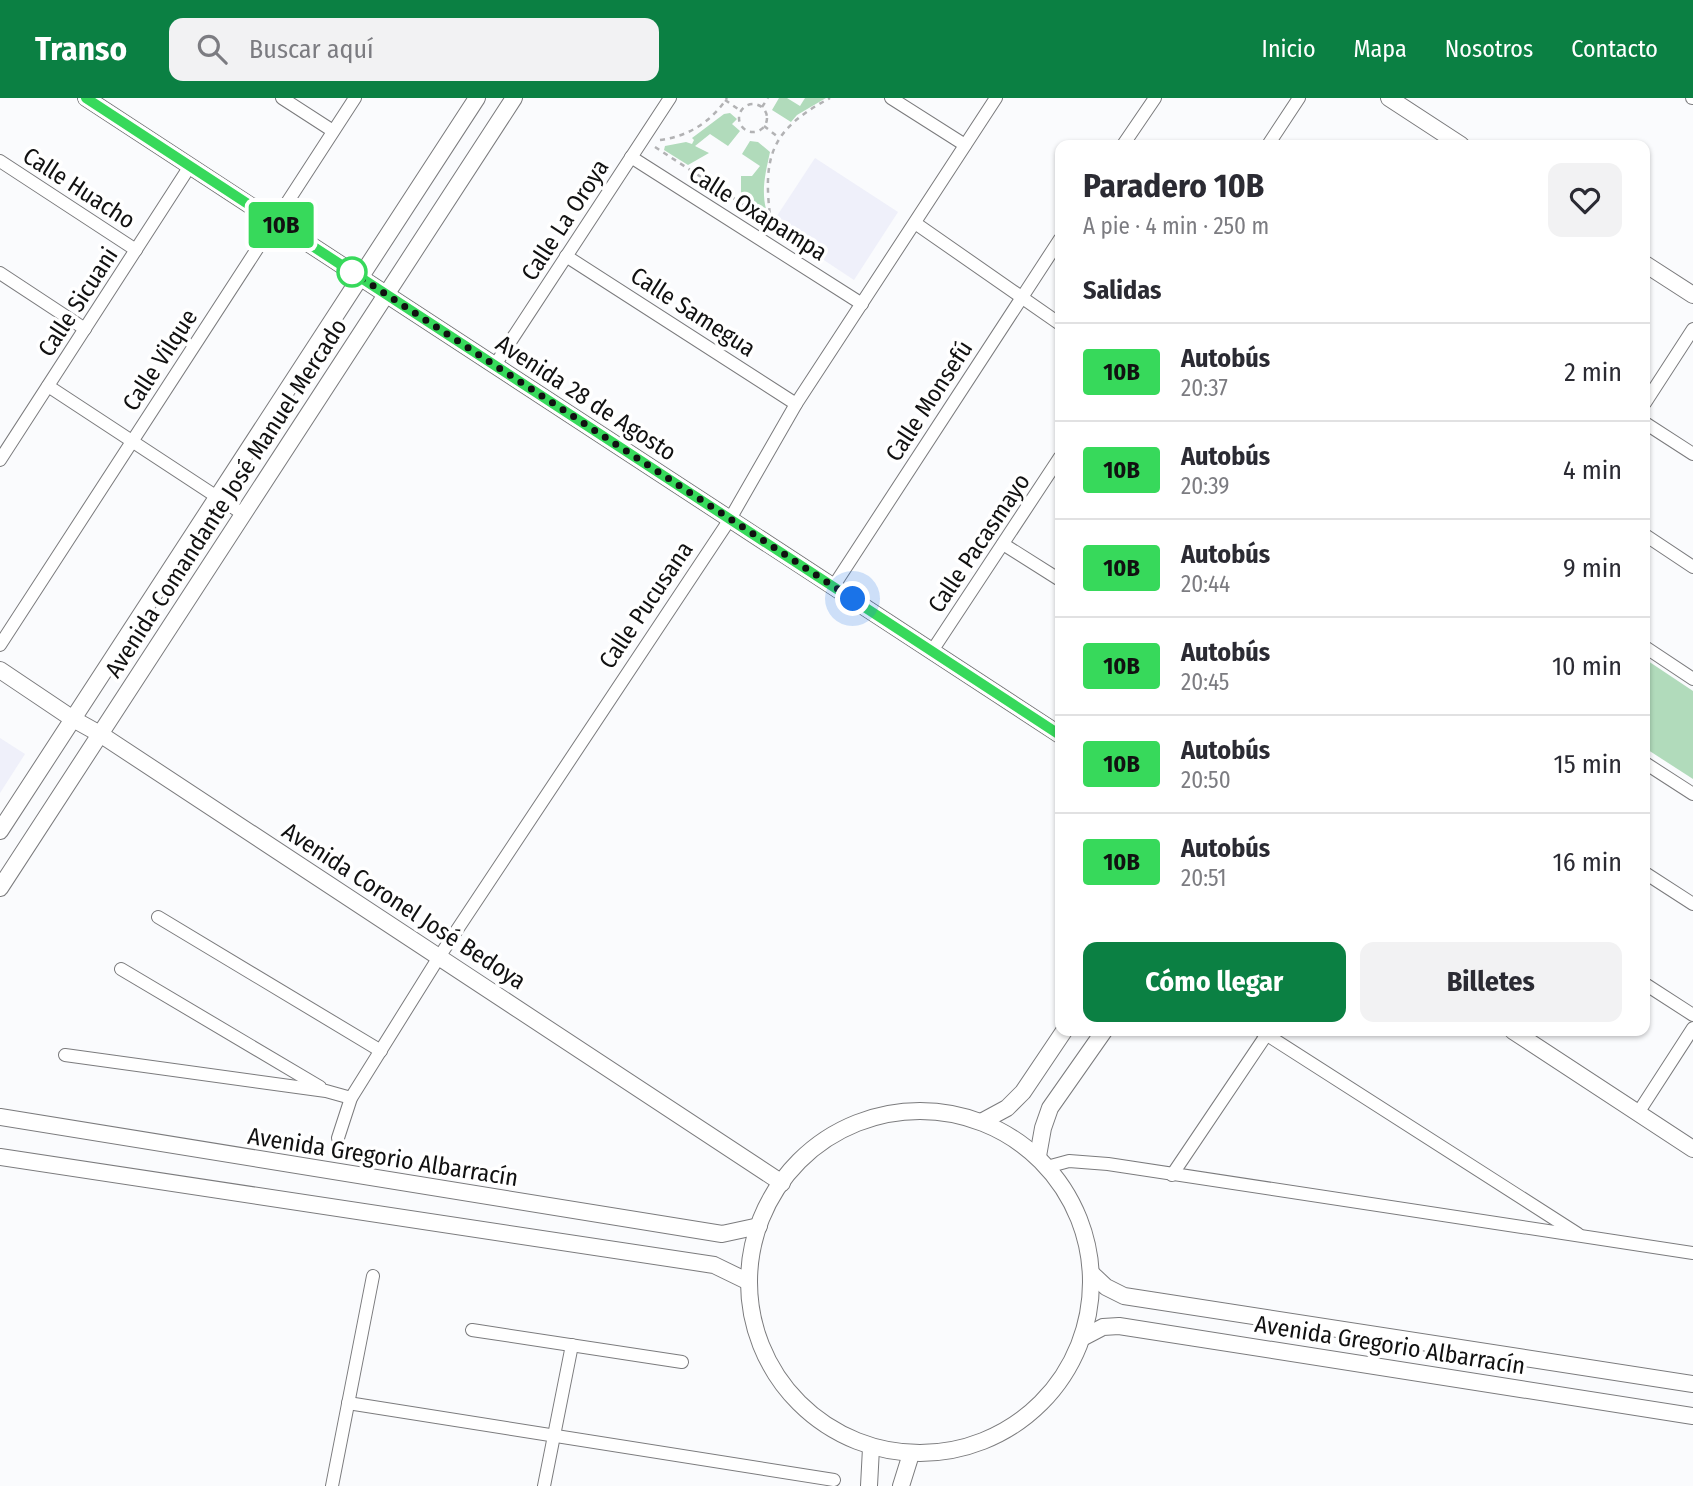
<!DOCTYPE html>
<html lang="es">
<meta charset="utf-8">
<style>
:root{--surface:#fff;--page:#f2f2f3;--text:#2b2b33;--muted:#7c7c81;--line:#e1e1e2;--accent:#0b8043}
body{margin:0;font-family:"Fira Sans Condensed",sans-serif;background:var(--page);color:var(--text);height:100vh;display:flex;flex-direction:column;font-size:26px;white-space:nowrap}
*{box-sizing:border-box;margin:0}
p{font-size:23px;color:var(--muted)}
.icon{flex:none;width:38px;height:38px;fill:none;stroke:currentColor;stroke-width:2;stroke-linecap:round;stroke-linejoin:round}
.map{position:relative;flex:1;overflow:hidden}
.side{position:absolute;left:1055px;top:42px;width:595px;height:896px;display:flex;flex-direction:column;background:var(--surface);border-radius:14px;box-shadow:0 2px 5px #0004}
.side>*{flex:none}
.badge{padding:0 14px;border-radius:5px;font-size:24px;line-height:46px}
.you{position:absolute;width:35px;height:35px;margin:-18px;border:5px solid #fff;border-radius:50%;background:#1a73e8;box-shadow:0 0 0 10px #1a73e833}
.map>.badge{position:absolute;translate:-50% -50%;box-shadow:0 0 0 4px #fff}
h2{padding:0 28px;font-size:26px;line-height:63px}
.round{display:grid;place-items:center;flex:none;width:74px;height:74px;border-radius:14px;background:var(--page)}
.headline{display:flex;align-items:center;justify-content:space-between;height:119px;padding:0 28px}
h1{font-size:33px;font-weight:700;line-height:52px}
.action{display:flex;gap:14px;margin-top:auto;padding:14px 28px}
.action a{flex:1;height:80px;border-radius:14px;background:var(--accent);color:#fff;font-size:28px;font-weight:700;line-height:80px;text-align:center}
.action a+a{background:var(--page);color:var(--text)}
ul{padding:0;list-style:none}
li{display:flex;align-items:center;gap:21px;height:98px;padding:0 28px;border-top:2px solid var(--line)}
li div{flex:1}
li b{display:block;font-size:26px}
li em{font-style:normal}
li .badge{min-width:77px;font-weight:700;text-align:center}
header{display:flex;align-items:center;gap:42px;box-sizing:border-box;height:98px;padding:0 35px;background:var(--accent);color:#fff}
header strong{font-size:33px}
nav{display:flex;gap:38px;margin-inline-start:auto;font-size:24px}
.search{width:490px;height:63px;background:var(--page);display:flex;align-items:center;gap:18px;box-sizing:border-box;padding:0 24px;border-radius:14px;color:var(--muted);font-size:26px}
.map>svg:first-child{display:block}
</style>
<header>
<strong>Transo</strong>
<div class="search"><svg class="icon" aria-label="search" viewBox="0 0 24 24"><circle cx="10" cy="10" r="6"/><path d="M15 15l6 6"/></svg>Buscar aquí</div>
<nav><a>Inicio</a><a>Mapa</a><a>Nosotros</a><a>Contacto</a></nav>
</header>
<div class="map">
<svg width="1693" height="1388" viewBox="0 0 1693 1388">
<rect width="100%" height="100%" fill="#fafbfd"/>
<g fill="#eff0fa">
<polygon points="815,60 898,114 854,182 771,127"/>
<polygon points="0,640 25,656 0,695"/>
</g>
<g fill="#b1dbbb">
<polygon points="779,0 787,0 800,8 805,0 826,0 797,17 791,24 772,12"/>
<polygon points="730,15 737,21 732,26 740,33 728,48 710,36 695,48 709,55 688,67 664,52 665,48 686,44 692,46 694,42 692,40 724,16"/>
<path d="M750,43L758,44L770,54C766,73 761,91 766,111L763,116L741,100V78H752L760,68L742,56Z"/>
<polygon points="1645,561 1693,593 1693,681 1645,650"/>
</g>
<g fill="none" stroke-linecap="round" stroke-linejoin="round">
<defs>
<g id="minor">
<polyline points="282,0 333,33"/>
<polyline points="891,0 965,47"/>
<polyline points="1692,0 1693,0"/>
<polyline points="1123,47 1155,0"/>
<polyline points="1268,47 1299,0"/>
<polyline points="631,59 862,206"/>
<polyline points="0,63 136,152"/>
<polyline points="915,125 1060,226"/>
<polyline points="566,158 796,306"/>
<polyline points="0,175 85,231"/>
<polyline points="495,267 670,0"/>
<polyline points="48,288 243,416"/>
<polyline points="1645,305 1693,231"/>
<polyline points="1645,325 1693,356"/>
<polyline points="0,362 190,68"/>
<polyline points="1645,437 1693,469"/>
<polyline points="1003,446 1060,482"/>
<polyline points="833,489 1060,141"/>
<polyline points="0,547 355,0"/>
<polyline points="1645,549 1693,581"/>
<polyline points="932,553 1060,359"/>
<polyline points="1645,665 1693,696"/>
<polyline points="1645,775 1693,806"/>
<polyline points="158,819 381,953"/>
<polyline points="121,871 320,989"/>
<polyline points="1645,886 1693,917"/>
<polyline points="1261,933 1578,1136"/>
<polyline points="65,957 326,993 351,1000"/>
<polyline points="1638,1015 1693,930"/>
<polyline points="338,1040 351,1000 439,859 730,421 796,306 996,0"/>
<polyline points="1047,1069 1069,1063 1108,1066 1693,1155"/>
<polyline points="1172,1077 1269,933"/>
<polyline points="472,1232 682,1264"/>
<polyline points="348,1305 834,1382"/>
<polyline points="332,1388 373,1178"/>
<polyline points="544,1388 572,1247"/>
</g>
<g id="tertiary">
<polyline points="86,0 1060,637"/>
<polyline points="1389,0 1461,47"/>
<polyline points="1645,166 1693,197"/>
<polyline points="0,572 73,621 100,636 782,1085"/>
<polyline points="0,733 477,0"/>
<polyline points="0,790 514,0"/>
<polyline points="1513,933 1693,1051"/>
<circle cx="920" cy="1184" r="171"/>
<polyline points="0,1019 722,1136 759,1128"/>
<polyline points="983,1023 1007,1010 1023,994 1064,933"/>
<polyline points="1038,1058 1043,1030 1050,1010 1104,933"/>
<polyline points="0,1059 714,1167 749,1184"/>
<polyline points="1091,1175 1106,1189 1124,1198 1693,1286"/>
<polyline points="1082,1240 1103,1229 1119,1228 1693,1318"/>
<polyline points="869,1388 871,1350"/>
<polyline points="901,1388 911,1356"/>
</g>
</defs>
<use href="#minor" stroke="#7b7b7d" stroke-width="14"/>
<use href="#tertiary" stroke="#7b7b7d" stroke-width="18"/>
<g stroke="#b2b2b4" stroke-width="2.5" stroke-dasharray="5 5" stroke-linecap="butt">
<polyline points="725,2 741,13"/>
<circle cx="753" cy="20" r="14"/>
<polyline points="762,9 768,0"/>
<polyline points="764,28 778,39"/>
<path d="M660,42C689,38 711,24 727,0"/>
<polyline points="655,49 770,124"/>
<path d="M771,125C762,59 770,32 830,0"/>
</g>
<use href="#minor" stroke="#fff" stroke-width="12"/>
<use href="#tertiary" stroke="#fff" stroke-width="16"/>
</g>
<g fill="none" stroke-linecap="round" stroke-linejoin="round">
<defs>
<polyline id="line" points="86,0 1060,637"/>
</defs>
<use href="#line" stroke="#fff" stroke-width="16"/>
<use href="#line" stroke="#37d95b" stroke-width="10"/>
<polyline stroke="#111" stroke-width="7" stroke-dasharray="0 12.6" points="352,174 853,501"/>
</g>
<circle fill="#fff" stroke="#37d95b" stroke-width="3.5" cx="352" cy="174" r="14"/>
<g text-anchor="middle" stroke-width="7" stroke-linejoin="round" paint-order="stroke">
<g font-size="24" fill="#111" stroke="#fff">
<text transform="translate(79 90) rotate(33)" y="8">Calle Huacho</text>
<text transform="translate(758 115) rotate(32)" y="8">Calle Oxapampa</text>
<text transform="translate(565 122) rotate(-57)" y="8">Calle La Oroya</text>
<text transform="translate(78 204) rotate(-57)" y="8">Calle Sicuani</text>
<text transform="translate(693 214) rotate(33)" y="8">Calle Samegua</text>
<text transform="translate(160 262) rotate(-57)" y="8">Calle Vilque</text>
<text transform="translate(586 300) rotate(33)" y="8">Avenida 28 de Agosto</text>
<text transform="translate(929 303) rotate(-57)" y="8">Calle Monsefú</text>
<text transform="translate(226 400) rotate(-57)" y="8">Avenida Comandante José Manuel Mercado</text>
<text transform="translate(979 445) rotate(-56)" y="8">Calle Pacasmayo</text>
<text transform="translate(646 507) rotate(-56)" y="8">Calle Pucusana</text>
<text transform="translate(404 808) rotate(33)" y="8">Avenida Coronel José Bedoya</text>
<text transform="translate(383 1059) rotate(9)" y="8">Avenida Gregorio Albarracín</text>
<text transform="translate(1390 1247) rotate(9)" y="8">Avenida Gregorio Albarracín</text>
</g>
</g>
</svg>
<div class="you" style="left:853px;top:501px"></div>
<b class="badge" style="left:281px;top:127px;background:#37d95b;color:#111">10B</b>
<section class="side">
<div class="headline"><div><h1>Paradero 10B</h1><p>A pie · 4 min · 250 m</p></div><a class="round"><svg class="icon" aria-label="heart" viewBox="0 0 24 24"><path d="M12 20l-8-8c-3-5 5-10 8-4 3-6 11-1 8 4z"/></svg></a></div>
<h2>Salidas</h2>
<ul>
<li><span class="badge" style="background:#37d95b;color:#111">10B</span><div><b>Autobús</b><p>20:37</p></div><em>2 min</em></li>
<li><span class="badge" style="background:#37d95b;color:#111">10B</span><div><b>Autobús</b><p>20:39</p></div><em>4 min</em></li>
<li><span class="badge" style="background:#37d95b;color:#111">10B</span><div><b>Autobús</b><p>20:44</p></div><em>9 min</em></li>
<li><span class="badge" style="background:#37d95b;color:#111">10B</span><div><b>Autobús</b><p>20:45</p></div><em>10 min</em></li>
<li><span class="badge" style="background:#37d95b;color:#111">10B</span><div><b>Autobús</b><p>20:50</p></div><em>15 min</em></li>
<li><span class="badge" style="background:#37d95b;color:#111">10B</span><div><b>Autobús</b><p>20:51</p></div><em>16 min</em></li>
</ul>
<div class="action"><a>Cómo llegar</a><a>Billetes</a></div>
</section>
</div>
